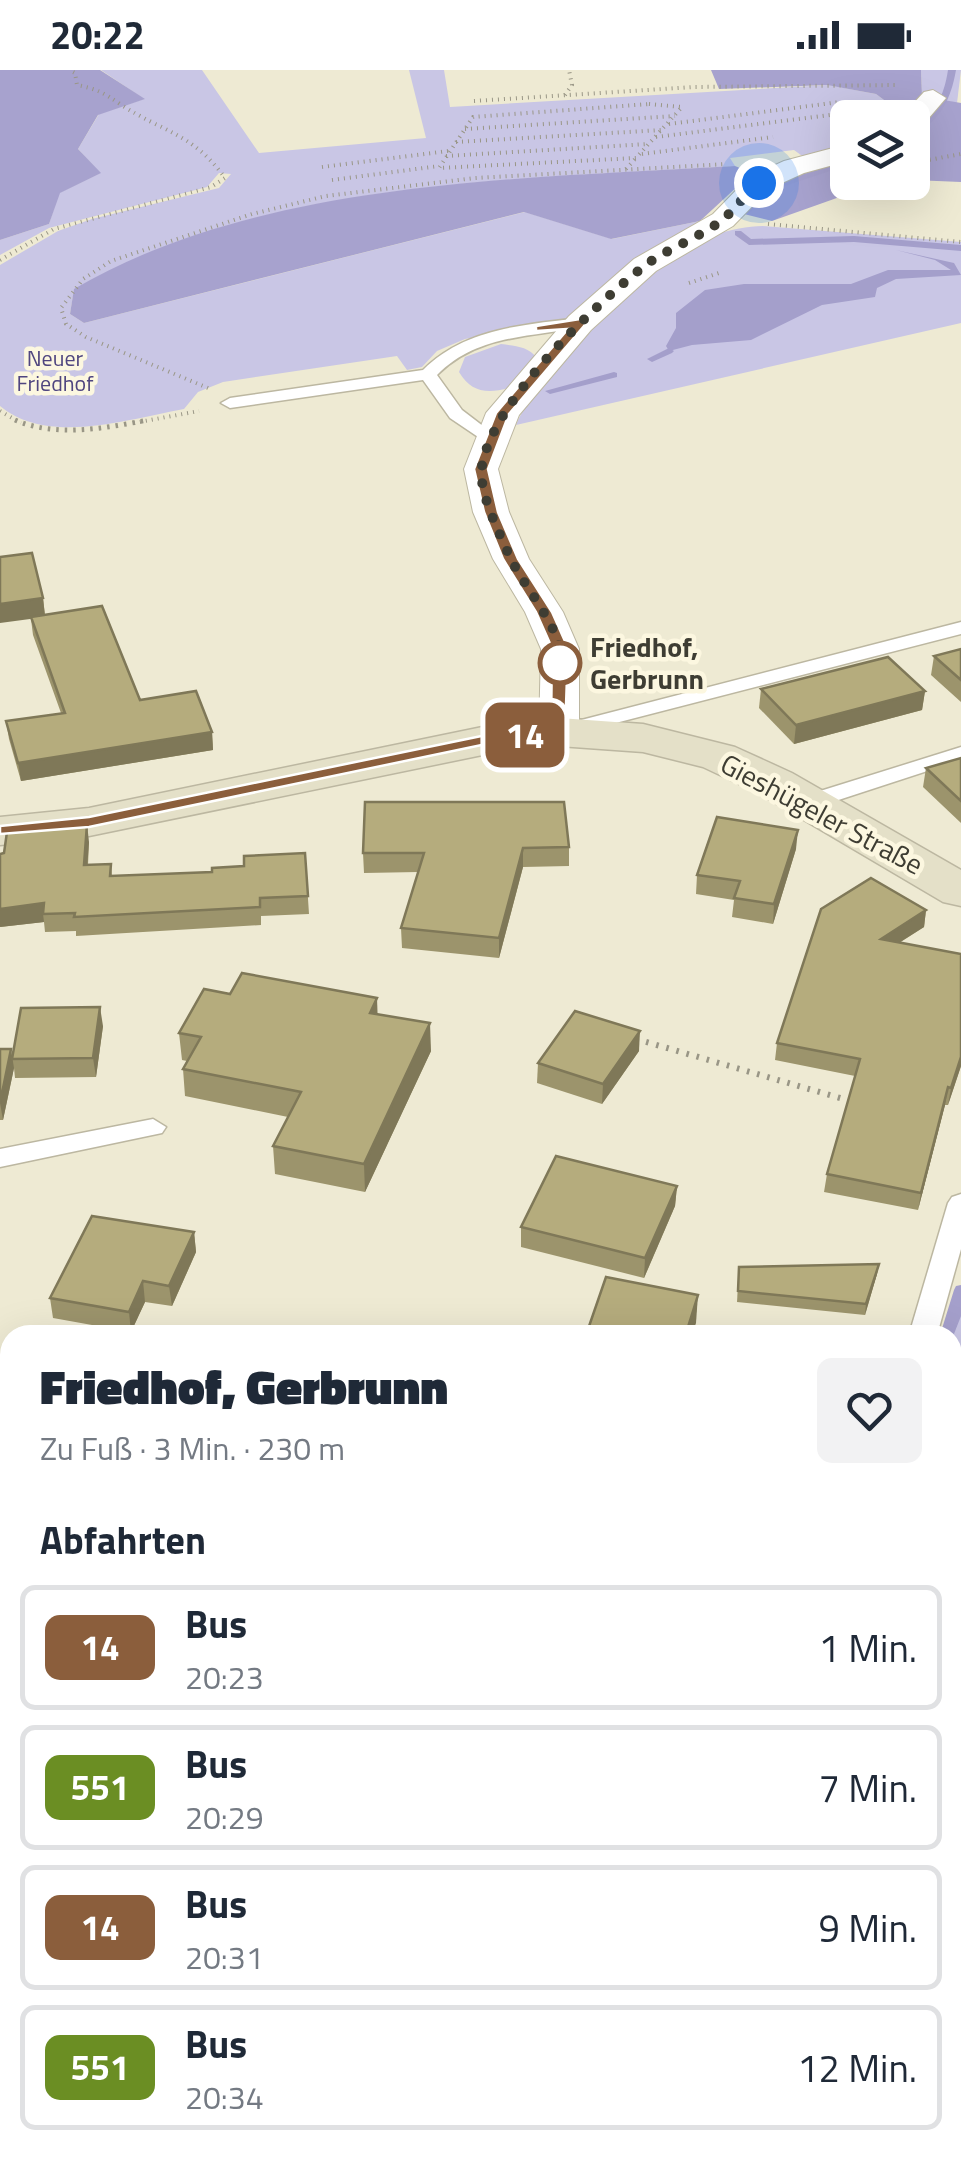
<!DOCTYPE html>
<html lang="de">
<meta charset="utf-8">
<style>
:root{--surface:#fff;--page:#f2f2f3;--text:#1f2937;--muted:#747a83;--line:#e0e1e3}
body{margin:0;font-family:"Titillium Web",sans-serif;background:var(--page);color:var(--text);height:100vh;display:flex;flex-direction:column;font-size:38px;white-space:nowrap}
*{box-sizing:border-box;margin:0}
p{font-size:32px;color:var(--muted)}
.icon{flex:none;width:55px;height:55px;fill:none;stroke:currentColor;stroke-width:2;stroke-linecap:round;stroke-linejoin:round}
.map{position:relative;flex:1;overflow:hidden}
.drawer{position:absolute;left:0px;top:1255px;width:962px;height:840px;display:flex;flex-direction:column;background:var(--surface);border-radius:30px 30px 0 0;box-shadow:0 10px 40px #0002}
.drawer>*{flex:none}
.badge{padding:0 20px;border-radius:15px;font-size:35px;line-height:65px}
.controls{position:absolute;left:830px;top:30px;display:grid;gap:20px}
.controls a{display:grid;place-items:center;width:100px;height:100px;border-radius:15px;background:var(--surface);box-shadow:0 10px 40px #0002;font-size:50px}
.you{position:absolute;width:50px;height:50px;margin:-25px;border:8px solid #fff;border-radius:50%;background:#1a73e8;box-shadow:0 0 0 15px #1a73e833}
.map>.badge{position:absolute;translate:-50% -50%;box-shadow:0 0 0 5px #fff}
h2{padding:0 40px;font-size:38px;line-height:90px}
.round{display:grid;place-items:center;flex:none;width:105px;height:105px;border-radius:15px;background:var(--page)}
.headline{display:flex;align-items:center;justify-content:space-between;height:170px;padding:0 40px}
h1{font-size:48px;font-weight:800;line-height:75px}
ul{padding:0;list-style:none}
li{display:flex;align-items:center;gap:30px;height:125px;margin:0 20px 15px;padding:0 20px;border:5px solid var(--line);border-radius:15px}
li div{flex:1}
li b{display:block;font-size:38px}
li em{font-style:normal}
li .badge{min-width:110px;font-weight:700;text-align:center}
.status{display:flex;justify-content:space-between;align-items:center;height:70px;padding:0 50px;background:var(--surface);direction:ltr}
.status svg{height:28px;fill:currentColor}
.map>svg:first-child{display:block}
</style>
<div class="status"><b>20:22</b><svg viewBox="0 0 49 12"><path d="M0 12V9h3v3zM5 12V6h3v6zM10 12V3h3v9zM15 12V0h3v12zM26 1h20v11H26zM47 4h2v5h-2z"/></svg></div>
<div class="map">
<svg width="961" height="2095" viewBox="0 0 961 2095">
<rect width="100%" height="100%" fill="#eeead3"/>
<g fill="#c9c6e5">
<path d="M101,0H202L259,83L426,68L409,0H444L450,37L828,15L876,24L904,45L848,48L847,75L805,88L794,80L730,88L735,96C521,110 263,109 74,220L70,244L84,253L525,142L612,169L700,151L572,249L465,269L437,281L422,297L407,300L397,286L223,312L198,322L184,339C128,349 48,376 0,336V195L58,161L92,149L219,118L231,104L219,103L207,117L49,158L0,185V170L49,154L59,123L100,103L78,79L99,44L144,29Z"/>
<polygon points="921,0 961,0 957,33 922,26"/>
<path d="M763,156L961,172V253L516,355C536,308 620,222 663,191C691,170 729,157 763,156Z"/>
<path d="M501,274C515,276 528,276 537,288L509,318C486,324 471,322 459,302L465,287Z"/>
<polygon points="961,1220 961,2095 743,2095 742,2085 952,2085 952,1265 948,1265"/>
<polygon points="0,1548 10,1550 10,1690 0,1688"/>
</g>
<g fill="#a7a2ce">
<polygon points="0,0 100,0 145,29 98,45 78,79 101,103 60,123 49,154 0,170"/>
<polygon points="711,0 921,0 922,26 904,45 876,24 827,15 719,19"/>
<polygon points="938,29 961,33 961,112 913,110 913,58"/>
<polygon points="847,85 848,112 879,113 772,151 740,143 758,120"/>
<path d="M735,96L752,103L700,151L611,169L524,142L84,253L70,244L74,219C262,109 522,109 735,96Z"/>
<polygon points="0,1688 10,1690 10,2085 742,2085 744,2095 0,2095"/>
</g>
<polygon fill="#a49fcb" points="896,180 954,193 961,205 896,209 877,218 875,227 822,235 751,270 692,275 669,281 666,276 676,258 676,243 705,220 744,214 851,214 888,200 951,200 935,190"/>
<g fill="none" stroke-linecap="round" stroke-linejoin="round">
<g fill="#a49fcb" fill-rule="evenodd">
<path d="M948,0H956C951,29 940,52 912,65V59C935,45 944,26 948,0Z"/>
<polygon points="848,90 848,95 776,119 749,143 742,141 770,115"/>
<polygon points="735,161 741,161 751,169 854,166 961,175 961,181 854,172 749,175 735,165"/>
<polygon points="669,278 674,281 672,283 652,292 647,289"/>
<polygon points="614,302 617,303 617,307 550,324 545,321"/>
<polygon points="961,1215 961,1246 952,1269 952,1265 940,1265 954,1220 956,1216"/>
<polygon points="952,2046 959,2048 961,2053 961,2095 950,2095 948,2085 952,2085"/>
</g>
<defs>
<g id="lane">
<path d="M580,248L588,253L586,256C532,268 479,263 437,305L462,340L496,366V374L490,375L450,348L423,310L230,338L221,333L230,328L423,300C465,258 523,255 580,248Z"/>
<polygon points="961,552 961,564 569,665 559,659 562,655"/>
<polygon points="961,677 961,690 817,737 801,737 798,732 801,727"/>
<polygon points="153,1049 166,1057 162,1063 0,1097 0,1079"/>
<polygon points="961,1124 961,1179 937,1265 909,1265 948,1133 952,1127"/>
</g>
<g id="street">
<polygon points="933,20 946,28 922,56 912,58 912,48 900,48 924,22"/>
<polygon points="848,74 848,91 804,103 769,119 733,156 656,201 591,260 519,345 498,399 509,442 529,489 563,542 579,579 579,662 573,670 559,674 545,670 539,662 541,579 525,542 493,489 473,442 464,399 486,343 569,246 634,189 713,144 749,107 784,91"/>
</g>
<polygon id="secondary" points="559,648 643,654 735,677 792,703 961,800 961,836 943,832 758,723 703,697 643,682 559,676 497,682 89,766 0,775 0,747 89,738 497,654"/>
</defs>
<use href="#lane" stroke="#bcb7a1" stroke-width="3"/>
<use href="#street" stroke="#bcb7a1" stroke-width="2"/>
<use href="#secondary" stroke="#bcb7a1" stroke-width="3"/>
<g stroke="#999686" stroke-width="4" stroke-dasharray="1 5" stroke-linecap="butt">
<polyline points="565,25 572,15 569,0"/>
<polyline points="474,31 694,17 899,15"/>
<polygon points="649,34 682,37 636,88 439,98 473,47"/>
<polyline points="669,54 840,32 857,48"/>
<polyline points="465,59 675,46"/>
<polyline points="656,67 854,42"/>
<polyline points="456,72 662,60"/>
<polyline points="642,84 773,67"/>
<polyline points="446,86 648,74"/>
<polyline points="912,93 961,84"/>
<polyline points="322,97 448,81"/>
<polyline points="626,99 636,88"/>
<polyline points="332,110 439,96"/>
<polyline points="768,154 961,172"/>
<path d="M0,190L54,159L211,117L225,108C193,63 162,62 120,34C104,23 97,19 77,15L75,3L69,0"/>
<polyline points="689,213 719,203"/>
<polyline points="208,318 86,267 66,254 61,238 83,209 111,191 252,144 326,126 475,108 727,94"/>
<polyline points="0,341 21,353"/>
<polyline points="134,353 199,341"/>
</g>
<path stroke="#999686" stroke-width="5" stroke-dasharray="2.5 6" stroke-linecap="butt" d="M15,350C57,368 105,358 148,350"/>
<polyline stroke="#999686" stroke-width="6" stroke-dasharray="2.5 8" stroke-linecap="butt" points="636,969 854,1032"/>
<g stroke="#999686" stroke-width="8" stroke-dasharray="4 10" stroke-linecap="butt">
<polyline points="793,2085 795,2095"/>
<polyline points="888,2085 891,2095"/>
</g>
<use href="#lane" fill="#fff" fill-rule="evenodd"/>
<use href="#street" fill="#fff" fill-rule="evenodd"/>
<use href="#secondary" fill="#e4e0c8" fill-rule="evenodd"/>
</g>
<g fill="#9c946c">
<polygon points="43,528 45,545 140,630 212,662 213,680 21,711 9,669 6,651 61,643 33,565 31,549"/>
<polygon points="961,579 961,632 931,605 934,586"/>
<polygon points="761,619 925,621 922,640 794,674 759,638"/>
<polygon points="961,688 961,753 923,717 926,698"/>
<polygon points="89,772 88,795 111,794 112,806 212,802 305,783 309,844 261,846 261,855 76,866 76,861 45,862 44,852 0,857"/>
<polygon points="569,777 569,796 523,797 499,888 402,878 401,858 418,802 364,803 363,783"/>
<polygon points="796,779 773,854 732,847 734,830 696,824 697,805"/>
<polygon points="926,840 924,857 899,873 961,884 961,996 948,1035 945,1035 918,1140 824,1122 827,1104 855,1006 775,990 777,973"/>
<polygon points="378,944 431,981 365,1122 275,1104 273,1076 288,1047 185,1026 183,999 187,991 182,990 179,963"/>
<polygon points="103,956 96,1007 15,1008 14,998 3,1050 0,1050 0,979 13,987"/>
<polygon points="639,981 602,1034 537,1013 538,993"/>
<polygon points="677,1116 675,1136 644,1208 521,1177 521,1157"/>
<polygon points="194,1162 196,1182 172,1236 145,1232 131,1262 53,1248 50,1228"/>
<polygon points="879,1194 877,1204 865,1245 737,1232 739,1197"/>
<polygon points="0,1358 10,1361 10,1504 0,1501"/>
</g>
<g fill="#7f7858">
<polygon points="43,528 45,547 0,553 0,534"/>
<polygon points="925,621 922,640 794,674 796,655"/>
<polygon points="212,662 213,680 21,711 18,693"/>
<polygon points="87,754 89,772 86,813 84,795"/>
<polygon points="798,760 796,779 773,854 774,834"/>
<polygon points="523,778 523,797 499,888 499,868"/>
<polygon points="44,833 43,844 44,852 0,857 0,839"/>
<polygon points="926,840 924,857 878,886 881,869"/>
<polygon points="377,928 378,956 370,943"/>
<polygon points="100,937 103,956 96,1007 93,988"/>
<polygon points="430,953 431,981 365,1122 364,1094"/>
<polygon points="640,961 639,981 602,1034 603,1014"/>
<polygon points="11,979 14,998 3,1050 0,1033"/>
<polygon points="961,987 961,996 948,1035 951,1018"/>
<polygon points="948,1017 945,1035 918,1140 921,1123"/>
<polygon points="677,1116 675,1136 644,1208 645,1188"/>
<polygon points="194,1162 196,1182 172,1236 169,1216"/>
<polygon points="879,1194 877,1204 865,1245 866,1234"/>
<polygon points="143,1211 145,1232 131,1262 129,1242"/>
<polygon points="698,1225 696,1253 692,1265 688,1257"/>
</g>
<g fill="#b5ac7d" stroke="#7f7858" stroke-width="2.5">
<polygon points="32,483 43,528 0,534 0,487"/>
<polygon points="102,536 140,630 196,621 212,662 18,693 6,651 65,643 31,547"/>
<polygon points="961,579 961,610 934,586"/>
<polygon points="888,587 925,621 796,655 761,619"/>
<polygon points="961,688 961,731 926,698"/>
<polygon points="365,732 564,732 569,777 523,778 499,868 401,858 424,783 363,783"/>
<polygon points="717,747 798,760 774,834 734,828 740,811 697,805"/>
<polygon points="87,754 84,795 111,794 110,806 212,802 212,798 244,796 244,786 305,783 308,826 260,828 260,837 74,847 75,843 43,844 44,833 0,839 0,784 4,783 7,762"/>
<polygon points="871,808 926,840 881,869 961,884 961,987 951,1018 948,1017 921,1123 827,1104 860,989 777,973 821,839"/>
<polygon points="242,903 377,928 370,943 430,953 364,1094 273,1076 301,1022 183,999 201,967 179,963 204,919 230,924"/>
<polygon points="100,937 93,988 12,989 21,938"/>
<polygon points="575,941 640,961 603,1014 538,993"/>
<polygon points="0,979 11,979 0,1033"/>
<polygon points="556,1086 677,1116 645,1188 521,1157"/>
<polygon points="92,1146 194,1162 169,1216 143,1211 129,1242 50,1228"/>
<polygon points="879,1194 866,1234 738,1221 739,1197"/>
<polygon points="606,1207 698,1225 688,1257 716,1263 715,1265 586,1265"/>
<polygon points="0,1358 10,1361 10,1485 0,1482"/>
</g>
<polygon fill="#8b5e3c" stroke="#fff" stroke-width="2.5" points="580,249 586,253 584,256 509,344 488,399 498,442 518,489 552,542 568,578 565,665 496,672 89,757 0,764 0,756 89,747 496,663 551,658 552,578 536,542 503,489 484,442 474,399 496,343 568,259 536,261 536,256"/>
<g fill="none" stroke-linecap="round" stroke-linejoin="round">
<path stroke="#3e3d33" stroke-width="10" stroke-dasharray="0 18" d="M560,593C566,562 522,516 508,483C498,459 478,422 482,396C492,332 593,237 643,197C666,179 697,169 721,151C735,140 745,124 759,113"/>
</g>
<circle fill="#fff" stroke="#8b5e3c" stroke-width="5" cx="560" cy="593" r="20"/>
<g text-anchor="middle" stroke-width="9" stroke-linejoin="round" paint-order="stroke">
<g font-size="22" fill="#4f457f" stroke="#fcf7e0">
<text x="55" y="296">Neuer<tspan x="55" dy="25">Friedhof</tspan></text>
</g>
<g font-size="28" font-weight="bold" fill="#3e3d33" stroke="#fcf7e0" text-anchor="start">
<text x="590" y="587">Friedhof,<tspan x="590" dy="32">Gerbrunn</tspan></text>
</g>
<g font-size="28" fill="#3e3d33" stroke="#fcf7e0">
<text transform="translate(822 744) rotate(28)" y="10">Gieshügeler Straße</text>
</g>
</g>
</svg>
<div class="controls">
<a><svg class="icon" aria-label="layers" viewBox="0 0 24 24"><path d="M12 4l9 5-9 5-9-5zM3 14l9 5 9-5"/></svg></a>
</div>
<div class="you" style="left:759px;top:113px"></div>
<b class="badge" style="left:525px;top:665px;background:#8b5e3c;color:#fff">14</b>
<section class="drawer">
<div class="headline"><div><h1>Friedhof, Gerbrunn</h1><p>Zu Fuß · 3 Min. · 230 m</p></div><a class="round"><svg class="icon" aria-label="heart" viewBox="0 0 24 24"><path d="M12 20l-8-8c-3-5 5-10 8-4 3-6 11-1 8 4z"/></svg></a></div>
<h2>Abfahrten</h2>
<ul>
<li><span class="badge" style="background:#8b5e3c;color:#fff">14</span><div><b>Bus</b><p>20:23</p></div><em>1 Min.</em></li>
<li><span class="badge" style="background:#6b8e23;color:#fff">551</span><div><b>Bus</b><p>20:29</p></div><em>7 Min.</em></li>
<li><span class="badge" style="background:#8b5e3c;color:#fff">14</span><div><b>Bus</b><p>20:31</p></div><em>9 Min.</em></li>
<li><span class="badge" style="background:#6b8e23;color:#fff">551</span><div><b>Bus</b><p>20:34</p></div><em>12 Min.</em></li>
</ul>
</section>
</div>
